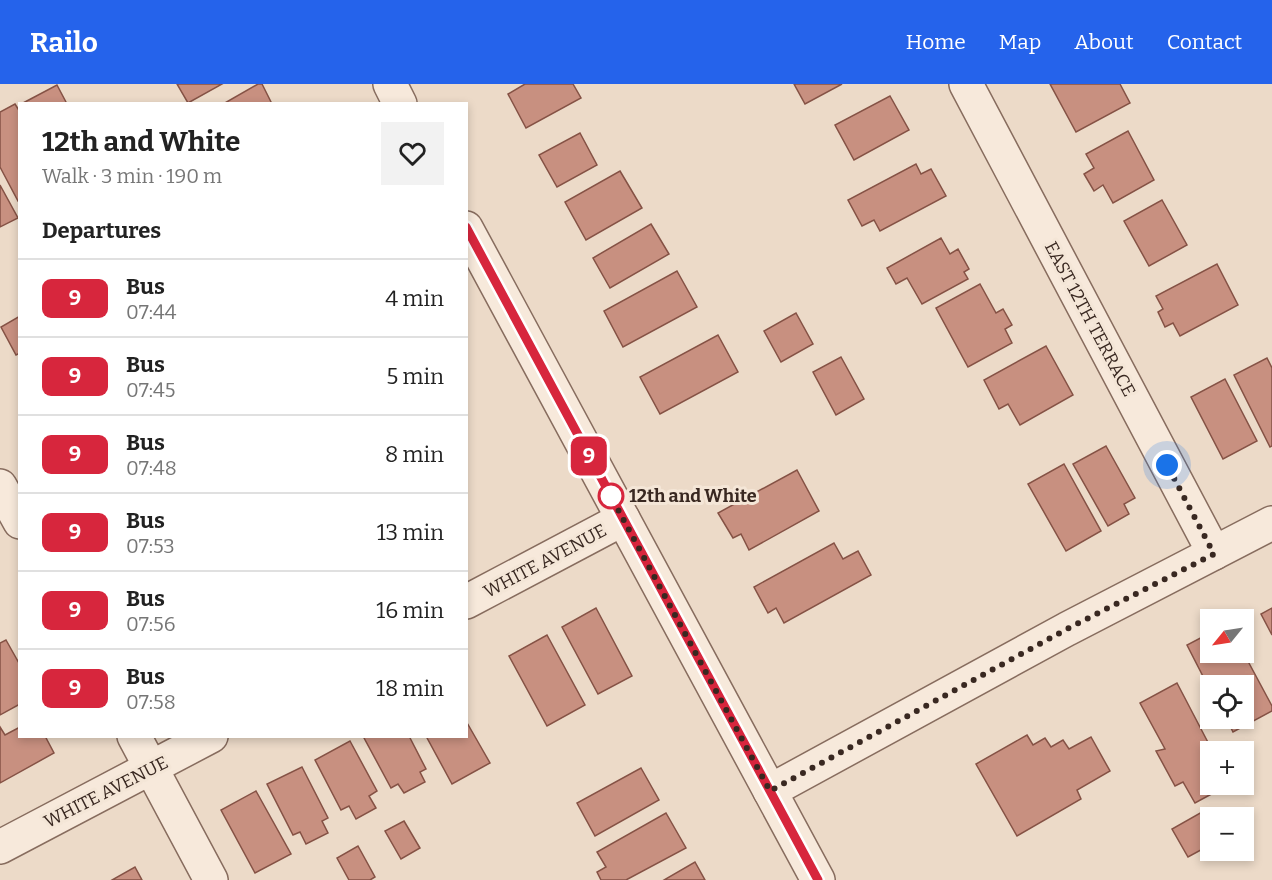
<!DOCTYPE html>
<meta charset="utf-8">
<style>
:root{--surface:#fff;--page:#f2f2f2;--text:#222;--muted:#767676;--line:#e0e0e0;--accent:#2563eb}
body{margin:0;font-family:Bitter,serif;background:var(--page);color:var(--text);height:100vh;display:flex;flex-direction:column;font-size:22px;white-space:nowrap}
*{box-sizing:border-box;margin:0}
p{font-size:20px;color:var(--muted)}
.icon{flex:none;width:33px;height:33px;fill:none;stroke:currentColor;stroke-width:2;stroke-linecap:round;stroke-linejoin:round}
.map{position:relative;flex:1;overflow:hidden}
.side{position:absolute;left:18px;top:18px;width:450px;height:636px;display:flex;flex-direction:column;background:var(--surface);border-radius:0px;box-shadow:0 3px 9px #0003}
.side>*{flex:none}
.badge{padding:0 12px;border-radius:9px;font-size:21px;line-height:39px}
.needle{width:39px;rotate:240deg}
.fabs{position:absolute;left:1200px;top:525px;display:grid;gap:12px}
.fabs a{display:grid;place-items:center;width:54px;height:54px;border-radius:0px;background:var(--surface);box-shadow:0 3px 9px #0003;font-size:30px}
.you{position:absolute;width:30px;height:30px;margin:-15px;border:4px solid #fff;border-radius:50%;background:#1a73e8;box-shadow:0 0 0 9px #1a73e833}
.map>.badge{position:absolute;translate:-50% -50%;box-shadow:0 0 0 3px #fff}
h2{padding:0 24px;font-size:22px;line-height:54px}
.round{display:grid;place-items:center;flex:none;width:63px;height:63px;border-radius:0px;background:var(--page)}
.head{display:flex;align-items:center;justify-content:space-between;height:102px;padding:0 24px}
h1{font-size:28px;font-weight:700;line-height:45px}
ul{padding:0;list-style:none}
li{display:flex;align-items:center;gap:18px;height:78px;padding:0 24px;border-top:2px solid var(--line)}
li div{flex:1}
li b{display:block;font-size:22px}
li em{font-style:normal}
li .badge{min-width:66px;font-weight:700;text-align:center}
header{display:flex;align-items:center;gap:36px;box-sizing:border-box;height:84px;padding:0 30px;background:var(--accent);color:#fff}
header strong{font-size:28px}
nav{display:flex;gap:33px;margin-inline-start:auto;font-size:21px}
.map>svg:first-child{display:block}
</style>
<header>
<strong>Railo</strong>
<nav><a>Home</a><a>Map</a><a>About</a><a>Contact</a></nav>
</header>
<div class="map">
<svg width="1272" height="796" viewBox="0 0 1272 796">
<rect width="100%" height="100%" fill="#ecdac8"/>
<g fill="#c89080" stroke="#855245" stroke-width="1.5">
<polygon points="177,0 222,0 188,19"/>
<polygon points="258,0 262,0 272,20 223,20"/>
<polygon points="525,0 573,0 581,14 526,44 508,10"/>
<polygon points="794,0 842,0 805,20"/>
<polygon points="1050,0 1120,0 1130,19 1076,48"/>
<polygon points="57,1 67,20 24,20 23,19"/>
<polygon points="890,12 909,46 854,76 835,41"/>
<polygon points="15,20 20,28 20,116 18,117 0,83 0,28"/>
<polygon points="1128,47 1154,96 1113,119 1103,101 1094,107 1084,90 1094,84 1086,70"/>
<polygon points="580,49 597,81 557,103 539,71"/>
<polygon points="916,80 921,90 931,85 946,112 880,147 874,136 862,142 848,116"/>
<polygon points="620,87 642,124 586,156 565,118"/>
<polygon points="0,101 18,134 0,143"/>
<polygon points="1162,116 1187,161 1149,182 1124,137"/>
<polygon points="651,140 669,170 610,204 593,174"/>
<polygon points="941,154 950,170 958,165 969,185 964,188 968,195 922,220 907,194 896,200 887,184"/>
<polygon points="1217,180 1238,221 1180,252 1173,239 1165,243 1158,228 1163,225 1156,212"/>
<polygon points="677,187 697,223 623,263 604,227"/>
<polygon points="980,200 996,229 1003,225 1012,241 1005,245 1012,259 968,283 936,224"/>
<polygon points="796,229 813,260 781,278 764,247"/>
<polygon points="20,232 20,269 16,271 1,243"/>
<polygon points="718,251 738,288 660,330 640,293"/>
<polygon points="1046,262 1073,311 1020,341 1008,320 999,325 984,296"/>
<polygon points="841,273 864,315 836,331 813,288"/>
<polygon points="1267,274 1272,284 1272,362 1270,363 1234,291"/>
<polygon points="1225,295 1257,357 1223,375 1191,313"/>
<polygon points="1106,362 1135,414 1124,420 1129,430 1108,442 1073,380"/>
<polygon points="1064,380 1101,447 1066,467 1028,400"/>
<polygon points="797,386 819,427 749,466 741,450 733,454 718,429"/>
<polygon points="834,459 843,475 858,467 871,491 784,539 776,524 768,529 754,503"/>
<polygon points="596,524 632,592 598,610 562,543"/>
<polygon points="1272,524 1272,551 1261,530"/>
<polygon points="1210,549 1210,568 1243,568 1272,622 1272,627 1233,648 1226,634 1244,634 1244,602 1210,602 1210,606 1187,561"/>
<polygon points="547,551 585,621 547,642 509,572"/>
<polygon points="6,556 20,581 20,620 0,631 0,559"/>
<polygon points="1177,599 1213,668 1210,668 1210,700 1230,700 1195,719 1183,698 1175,702 1156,667 1165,665 1140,619"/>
<polygon points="466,637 490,679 452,700 426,652 466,652"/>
<polygon points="0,643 5,651 20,643 20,652 45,652 54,669 0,699"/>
<polygon points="1027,651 1033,661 1045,654 1051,663 1063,656 1069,665 1091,653 1110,687 1077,706 1081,715 1017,752 976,680"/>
<polygon points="363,652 409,652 426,685 420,688 425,698 404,709 398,700 391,704"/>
<polygon points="350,657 377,707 369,712 376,724 356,735 349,722 341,726 315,676"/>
<polygon points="302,683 328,734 322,737 328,749 306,760 300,748 293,751 267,700"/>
<polygon points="641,684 659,716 595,752 577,719"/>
<polygon points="256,707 291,770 255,789 221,726"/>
<polygon points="1202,728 1210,743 1210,761 1188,773 1172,745"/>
<polygon points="666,729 686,764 626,796 601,796 597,788 606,783 597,768"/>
<polygon points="404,737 420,764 401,775 385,747"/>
<polygon points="358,762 375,793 370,796 349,796 337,774"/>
<polygon points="695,778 705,796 664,796"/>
<polygon points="135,783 142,796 112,796"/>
</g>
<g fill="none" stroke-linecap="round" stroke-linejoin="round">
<defs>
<g id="minor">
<polyline points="966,0 1214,469"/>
<polyline points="0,402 20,438"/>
<polyline points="466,518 623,435"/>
<polyline points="134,652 211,796"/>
<polyline points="770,707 1067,545 1272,439"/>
<polyline points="0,763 211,652"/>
</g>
<g id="tertiary">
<polyline points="390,0 400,20"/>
<polyline points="466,144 818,796"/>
</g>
</defs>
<use href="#minor" stroke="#876c5e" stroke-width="36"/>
<use href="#tertiary" stroke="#876c5e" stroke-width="36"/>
<use href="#minor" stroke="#f7e9db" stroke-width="33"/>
<use href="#tertiary" stroke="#f7e9db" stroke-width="33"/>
</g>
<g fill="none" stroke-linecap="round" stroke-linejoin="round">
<defs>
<polyline id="line" points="466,143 818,796"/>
</defs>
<use href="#line" stroke="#fff" stroke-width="14"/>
<use href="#line" stroke="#d7263d" stroke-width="9"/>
<polyline stroke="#392821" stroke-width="6" stroke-dasharray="0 10.8" points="611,412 607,405 770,707 1067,545 1214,470 1167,381"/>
</g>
<circle fill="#fff" stroke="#d7263d" stroke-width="3" cx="611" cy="412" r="12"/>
<g text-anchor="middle" stroke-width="6" stroke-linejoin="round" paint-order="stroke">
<g font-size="18" fill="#392821" stroke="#f4e6d7">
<text transform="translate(1090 235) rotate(62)" y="6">EAST 12TH TERRACE</text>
<text transform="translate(545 477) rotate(-28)" y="6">WHITE AVENUE</text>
<text transform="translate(106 708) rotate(-27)" y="6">WHITE AVENUE</text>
</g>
<g font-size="18" font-weight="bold" fill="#392821" stroke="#f4e6d7" text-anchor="start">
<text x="629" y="418">12th and White</text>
</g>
</g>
</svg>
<div class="fabs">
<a><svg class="needle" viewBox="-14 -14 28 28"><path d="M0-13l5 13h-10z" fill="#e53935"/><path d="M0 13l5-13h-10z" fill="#767676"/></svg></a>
<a><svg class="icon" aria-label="locate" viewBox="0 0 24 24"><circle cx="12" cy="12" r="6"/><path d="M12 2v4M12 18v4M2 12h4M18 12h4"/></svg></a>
<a>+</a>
<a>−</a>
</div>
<div class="you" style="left:1167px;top:381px"></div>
<b class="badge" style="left:589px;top:372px;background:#d7263d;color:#fff">9</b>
<section class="side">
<div class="head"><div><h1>12th and White</h1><p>Walk · 3 min · 190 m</p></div><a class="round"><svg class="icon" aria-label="heart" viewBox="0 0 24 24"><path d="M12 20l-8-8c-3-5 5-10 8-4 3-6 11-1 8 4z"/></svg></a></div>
<h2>Departures</h2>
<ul>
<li><span class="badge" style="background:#d7263d;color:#fff">9</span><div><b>Bus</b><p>07:44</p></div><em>4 min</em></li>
<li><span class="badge" style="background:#d7263d;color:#fff">9</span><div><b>Bus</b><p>07:45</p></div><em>5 min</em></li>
<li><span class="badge" style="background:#d7263d;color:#fff">9</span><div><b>Bus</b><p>07:48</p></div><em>8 min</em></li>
<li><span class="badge" style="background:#d7263d;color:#fff">9</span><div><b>Bus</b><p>07:53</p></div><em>13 min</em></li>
<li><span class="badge" style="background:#d7263d;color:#fff">9</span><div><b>Bus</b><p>07:56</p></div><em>16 min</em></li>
<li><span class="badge" style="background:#d7263d;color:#fff">9</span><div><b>Bus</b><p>07:58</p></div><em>18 min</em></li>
</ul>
</section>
</div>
